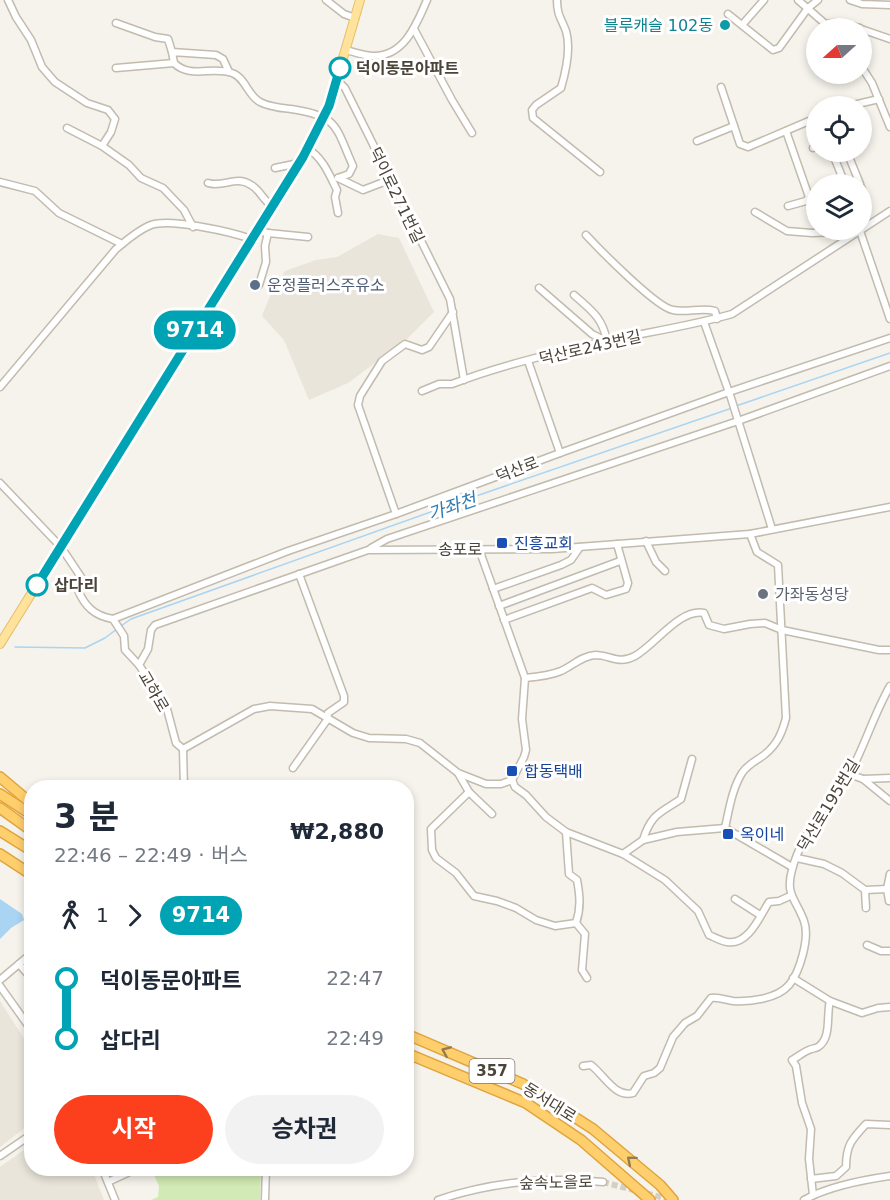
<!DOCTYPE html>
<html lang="ko">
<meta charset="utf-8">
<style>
:root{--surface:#fff;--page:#f2f2f3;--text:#1f2937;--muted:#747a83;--accent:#fc3f1d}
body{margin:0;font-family:"DejaVu Sans","Noto Sans KR",sans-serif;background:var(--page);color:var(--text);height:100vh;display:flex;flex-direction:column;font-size:22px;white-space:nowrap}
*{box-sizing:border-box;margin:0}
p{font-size:20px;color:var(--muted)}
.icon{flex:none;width:33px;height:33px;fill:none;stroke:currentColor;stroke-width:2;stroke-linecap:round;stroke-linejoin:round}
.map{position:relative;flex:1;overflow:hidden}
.panel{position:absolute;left:24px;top:780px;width:390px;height:396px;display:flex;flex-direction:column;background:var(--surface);border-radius:24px;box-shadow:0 3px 9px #0003}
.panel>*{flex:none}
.badge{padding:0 12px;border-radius:20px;font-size:21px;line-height:39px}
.needle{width:39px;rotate:249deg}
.buttons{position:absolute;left:806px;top:18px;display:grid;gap:12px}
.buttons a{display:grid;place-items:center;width:66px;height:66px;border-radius:50%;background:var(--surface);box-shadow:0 3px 9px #0003;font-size:30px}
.map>.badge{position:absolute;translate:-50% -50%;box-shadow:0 0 0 3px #fff}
.legs{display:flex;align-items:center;gap:9px;height:66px;padding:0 30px;font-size:20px}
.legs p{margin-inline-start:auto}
.summary{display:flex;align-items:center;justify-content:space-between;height:102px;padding:0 30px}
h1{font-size:33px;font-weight:700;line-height:45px}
.action{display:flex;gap:12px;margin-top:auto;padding:12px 30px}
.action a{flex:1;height:69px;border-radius:36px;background:var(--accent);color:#fff;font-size:24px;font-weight:700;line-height:69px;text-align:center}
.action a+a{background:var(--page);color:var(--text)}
ul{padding:0 30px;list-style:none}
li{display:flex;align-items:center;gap:21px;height:60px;font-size:22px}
li i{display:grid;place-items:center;width:9px;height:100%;margin:0 8px;background:currentColor}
li i::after{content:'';width:15px;height:15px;margin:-8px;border:4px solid;border-radius:50%;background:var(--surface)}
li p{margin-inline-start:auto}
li:first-child i{background:linear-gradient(#0000 50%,currentColor 0)}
li:last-child i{background:linear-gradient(currentColor 50%,#0000 0)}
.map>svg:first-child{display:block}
</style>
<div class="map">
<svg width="890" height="1200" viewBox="0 0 890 1200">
<rect width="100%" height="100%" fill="#f6f3ec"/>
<g fill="#eae5da">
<polygon points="378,234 399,238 434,312 407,339 348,383 309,400 284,340 262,316 272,291 285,271 316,260 337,257"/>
<polygon points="0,1001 32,1051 31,1123 0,1147"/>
<polygon points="31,1145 32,1168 92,1169 104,1200 0,1200 0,1167"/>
</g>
<polygon fill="#d2eab5" points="151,1169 261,1169 260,1200 151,1200 158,1197 159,1186"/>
<polygon fill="#a9d4f2" points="0,899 22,914 24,920 11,928 0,939"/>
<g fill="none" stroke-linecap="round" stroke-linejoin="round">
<g stroke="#a9d4f2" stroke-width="1.5">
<polyline points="736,406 890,353"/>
<polyline points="121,626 131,619 453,504 732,408"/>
<polyline points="15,647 85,648 105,638 117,629"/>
</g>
<polyline stroke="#d4d0c8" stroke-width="6" stroke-dasharray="6 3" stroke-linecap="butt" points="603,1182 672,1200"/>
<defs>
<g id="minor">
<polyline points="8,0 16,17 31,40 42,67 55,82 87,103 108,110 115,119 111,132 102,146"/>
<polyline points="326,0 344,14 355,18"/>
<path d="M557,0C557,15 561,18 566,31C571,48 566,71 561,88L536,105L532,110L533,118L600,172"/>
<polyline points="798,0 830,28"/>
<polyline points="850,0 862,4 890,5"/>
<polyline points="728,14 773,50 779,48 808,8 818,0"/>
<polyline points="116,23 155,37 168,39 172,52"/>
<polyline points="826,24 834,23 860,28"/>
<polyline points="742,25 764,0"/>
<polyline points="414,29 452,100 472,133"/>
<polyline points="861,29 890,39"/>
<path d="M346,50C354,52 365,56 374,56C405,56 417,23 427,0"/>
<polyline points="174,63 172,52 216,55 223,59 229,72"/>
<polyline points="861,66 872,83 890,127"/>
<path d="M116,68L174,63C190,79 212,66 232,73C245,77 248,96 260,102C269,107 281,108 291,109C339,116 335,126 353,166L349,174L338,178"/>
<polyline points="337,80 345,88 450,299 464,380"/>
<polyline points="721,87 740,144 748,147 816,118"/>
<polyline points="849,106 879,99"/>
<polyline points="67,128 102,146 129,165 141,178 163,188 184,210 193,227"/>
<polyline points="786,131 809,197 806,201 788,206"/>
<polyline points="697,141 734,126"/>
<path d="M307,148C323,158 329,174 337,190L335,197L338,213"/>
<polyline points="813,148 816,147"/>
<polyline points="832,152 845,184"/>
<polyline points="847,152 860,184"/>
<polyline points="275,168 299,163"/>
<polyline points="338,178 363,190 389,180"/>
<polyline points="0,182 35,191 59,213 122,244"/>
<path d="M208,183C223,188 236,175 251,185C259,189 263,200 272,206"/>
<polyline points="861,187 865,197 861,203"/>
<polyline points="755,212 787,231 812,233 860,231 890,319"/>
<polyline points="256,231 268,233 265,246 266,262 259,285"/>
<polyline points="268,233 308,237"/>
<path d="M586,235C600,250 657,308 673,310C687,313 701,307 715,311L717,319"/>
<polyline points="539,288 592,334 606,341"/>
<path d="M574,295C592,311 602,317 607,341"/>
<polyline points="704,322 731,398 772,529"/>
<polyline points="528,361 560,453"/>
<path d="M0,387L116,249C127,240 138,230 151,225C170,218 232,232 251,239"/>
<path d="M422,391L439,384H452C504,364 562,351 616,339C655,331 694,325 732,314L890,211"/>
<path d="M0,483L61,547L81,577L78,590C85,607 95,616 113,619L124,636L125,650L139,665L160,696L167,709L176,743L183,749L184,788"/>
<polyline points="396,514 358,405 360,396 382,361 405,344 422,350 429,347 453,312"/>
<polyline points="646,541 656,562 665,571"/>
<polyline points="371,548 387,539 738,421 890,366"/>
<polyline points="479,549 525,678 522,719 526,750 524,757 512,780"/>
<polyline points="493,589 561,565 571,560 580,547"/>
<polyline points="499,606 620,561"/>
<polyline points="113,619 288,551 396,514 560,453 729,392 890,338"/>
<polyline points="504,620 592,588 606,595 626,589 628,583 617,544"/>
<polyline points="139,665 148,649 151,630 155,625 368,550 552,549 750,534 890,507"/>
<path d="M525,678C537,677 549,676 561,671C572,666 582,656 595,655C611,655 618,665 635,656C655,645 680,608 704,613L709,625L724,629L750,624L765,623L782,630L879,650H890"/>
<polyline points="183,749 254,709 270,706 312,709 353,733 369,738 406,739 420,743 458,773 486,784 501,784 512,780"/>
<polyline points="293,768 327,720 328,713 344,702 344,696 299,574"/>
<polyline points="458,773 469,792 492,814"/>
<polyline points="849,774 863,779 890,801"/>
<polyline points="863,779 890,778"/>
<path d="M512,780L515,787L526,795L546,817L566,832L623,854L665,880L698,911L709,935C714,937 721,941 727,942C748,946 760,916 769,902L779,901L790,896"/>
<polyline points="469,792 431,829 432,850 436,858 456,873 474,896 497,901 516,908 536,920 555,926 576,923"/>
<path d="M725,828C729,810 732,789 742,773C748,764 756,761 764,755C777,745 782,733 786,718L778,565L757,552L750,534"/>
<path d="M566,832L569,874L577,880C580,896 581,908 576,923L585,934L582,970L587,978"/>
<path d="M643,840C651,814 660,813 681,799L692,759"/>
<polyline points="623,854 643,840 677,832 725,828 792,867"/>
<polyline points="797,858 824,864 842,873 865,890 887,889 889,901"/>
<polyline points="887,889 890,874"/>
<polyline points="865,890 866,908"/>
<polyline points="735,899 760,915"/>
<polyline points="867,945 881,951 890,951"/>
<polyline points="19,964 32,979"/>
<polyline points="793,978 830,1001 862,1013 878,1008 890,1007"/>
<polyline points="0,980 32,953"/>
<polyline points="0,986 32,1031"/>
<path d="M583,1066L591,1065C604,1075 615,1098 633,1093L644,1076L654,1073L660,1068L673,1037L685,1023L697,1016L711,998C719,997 726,1000 733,1001C750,1002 777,999 789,985C800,972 810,937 804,921C796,899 785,895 792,870C798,845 820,812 836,791C840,785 846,780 850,773C865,745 874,714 890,686"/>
<polyline points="0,1156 32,1134"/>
<polyline points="102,1168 115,1200"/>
<path d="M811,1179L836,1176L846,1167C846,1145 852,1139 866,1124L890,1125"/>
<polyline points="108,1182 138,1168"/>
<path d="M813,1195L809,1159L811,1129L802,1103L796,1066L792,1060C798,1057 803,1052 809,1050C810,1049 817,1048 818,1047C832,1038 826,1015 830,1001"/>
<polyline points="265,1200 266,1168"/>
<path d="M438,1200C491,1182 548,1177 603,1182"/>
<path d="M804,1200C829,1186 862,1180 890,1176"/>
</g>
<polyline id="major" points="0,644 303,157 329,106 360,0"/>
<g id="highway">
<polyline points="0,777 32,804"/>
<polyline points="0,794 32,815"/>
<polyline points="0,808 32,831"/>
<polyline points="0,831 32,851"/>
<polyline points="0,854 32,875"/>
<polyline points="406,1034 523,1084 593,1129 660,1185 673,1200"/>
<polyline points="406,1053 526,1103 581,1140 650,1200"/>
</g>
</defs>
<use href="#minor" stroke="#c2bbae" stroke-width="9"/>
<use href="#major" stroke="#e6c16a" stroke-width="10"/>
<use href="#highway" stroke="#e0a43c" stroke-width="12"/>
<use href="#minor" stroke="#fff" stroke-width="6"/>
<use href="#major" stroke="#ffe39c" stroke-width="8"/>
<use href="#highway" stroke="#ffcf6e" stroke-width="9"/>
</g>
<defs><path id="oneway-chevron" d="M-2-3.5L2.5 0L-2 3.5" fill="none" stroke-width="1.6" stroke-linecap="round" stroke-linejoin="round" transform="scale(1.5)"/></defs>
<g stroke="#937c4e">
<use href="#oneway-chevron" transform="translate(446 1051) rotate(-157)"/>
<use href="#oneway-chevron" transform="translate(631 1160) rotate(-140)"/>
</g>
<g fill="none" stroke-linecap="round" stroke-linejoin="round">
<defs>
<polyline id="line-1" points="37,585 303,157 329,106 340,68"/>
</defs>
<use href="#line-1" stroke="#fff" stroke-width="14"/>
<use href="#line-1" stroke="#00a3b4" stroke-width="9"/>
</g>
<circle fill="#0f9aa8" stroke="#fff" stroke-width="2" cx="725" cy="25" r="6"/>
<g fill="#fff" stroke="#00a3b4" stroke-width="3">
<circle cx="340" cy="68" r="10"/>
<circle cx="37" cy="585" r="10"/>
</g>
<circle fill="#5c6f8a" stroke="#fff" stroke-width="2" cx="255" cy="285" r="6"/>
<g fill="#1a4fb4" stroke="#fff" stroke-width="2">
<rect x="496" y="537" width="12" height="12" rx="3"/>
<rect x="506" y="765" width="12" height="12" rx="3"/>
<rect x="722" y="828" width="12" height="12" rx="3"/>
</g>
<circle fill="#6b7280" stroke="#fff" stroke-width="2" cx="763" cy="594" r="6"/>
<g text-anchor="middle" stroke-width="6" stroke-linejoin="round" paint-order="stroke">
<rect fill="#fff" stroke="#817c74" stroke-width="1.5" x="469.5" y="1059" width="45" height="24" rx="4.5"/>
<g font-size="15" font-weight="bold" fill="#4b4439">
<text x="492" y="1076">357</text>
</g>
<g font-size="16" fill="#0d838f" stroke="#fff" text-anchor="end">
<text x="713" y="31">블루캐슬 102동</text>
</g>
<g font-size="16" font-weight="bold" fill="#4b4439" stroke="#fff" text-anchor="start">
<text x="356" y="74">덕이동문아파트</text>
<text x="54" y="591">삽다리</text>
</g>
<g font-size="16" fill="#4b4439" stroke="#fff">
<text transform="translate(397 195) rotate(64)" y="6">덕이로271번길</text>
<text transform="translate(590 347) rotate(-13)" y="6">덕산로243번길</text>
<text transform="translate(517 469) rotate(-21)" y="6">덕산로</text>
<text x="460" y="555">송포로</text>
<text transform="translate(154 691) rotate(60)" y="6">교하로</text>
<text transform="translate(828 805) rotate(-59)" y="6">덕산로195번길</text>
<text transform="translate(550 1102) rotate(32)" y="6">동서대로</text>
<text transform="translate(556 1182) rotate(-1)" y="6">숲속노을로</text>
</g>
<g font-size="16" fill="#4e5e75" stroke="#fff" text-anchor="start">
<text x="267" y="291">운정플러스주유소</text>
</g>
<g font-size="16" fill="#164399" stroke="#fff" text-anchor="start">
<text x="514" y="549">진흥교회</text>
<text x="524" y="777">합동택배</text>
<text x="740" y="840">옥이네</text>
</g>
<g font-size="16" fill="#5b616d" stroke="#fff" text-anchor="start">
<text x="775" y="600">가좌동성당</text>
</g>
<g font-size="18" font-style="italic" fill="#2e7ab2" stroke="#fff">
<text transform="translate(452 507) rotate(-19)" y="6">가좌천</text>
</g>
</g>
</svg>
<div class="buttons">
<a><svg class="needle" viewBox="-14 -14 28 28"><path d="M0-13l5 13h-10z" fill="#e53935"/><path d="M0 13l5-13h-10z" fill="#747a83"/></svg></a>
<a><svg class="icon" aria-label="locate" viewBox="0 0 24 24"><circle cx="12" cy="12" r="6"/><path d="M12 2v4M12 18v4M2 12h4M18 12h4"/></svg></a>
<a><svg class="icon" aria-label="layers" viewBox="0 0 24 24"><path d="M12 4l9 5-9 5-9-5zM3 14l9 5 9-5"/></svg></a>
</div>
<b class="badge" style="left:195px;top:330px;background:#00a3b4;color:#fff">9714</b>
<section class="panel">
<div class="summary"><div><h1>3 분</h1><p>22:46 – 22:49 · 버스</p></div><b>₩2,880</b></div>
<div class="legs"><svg class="icon" aria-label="walk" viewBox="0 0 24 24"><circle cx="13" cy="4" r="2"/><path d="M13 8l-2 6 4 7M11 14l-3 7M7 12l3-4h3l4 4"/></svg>1<svg class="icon" aria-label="forward" viewBox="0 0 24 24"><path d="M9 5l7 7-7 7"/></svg><b class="badge" style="background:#00a3b4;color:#fff">9714</b></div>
<ul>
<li><i style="color:#00a3b4"></i><b>덕이동문아파트</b><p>22:47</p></li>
<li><i style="color:#00a3b4"></i><b>삽다리</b><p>22:49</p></li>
</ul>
<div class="action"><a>시작</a><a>승차권</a></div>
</section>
</div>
